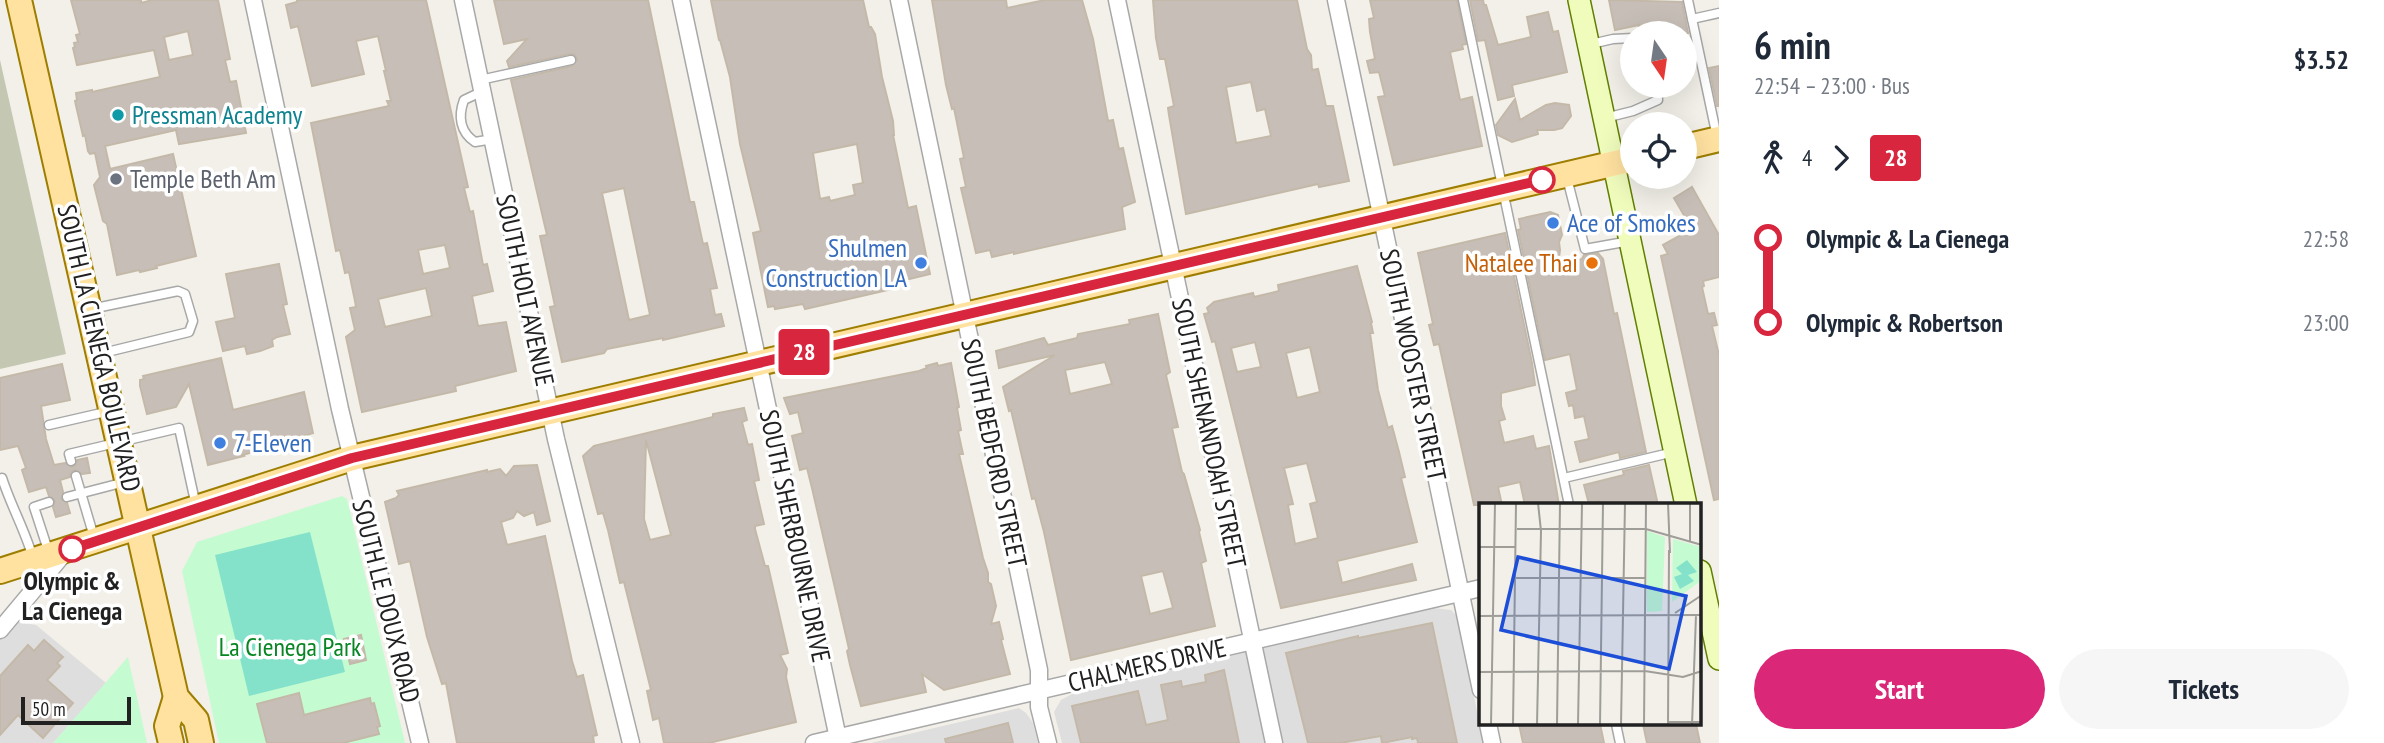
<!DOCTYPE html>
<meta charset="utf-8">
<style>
:root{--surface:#fff;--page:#f6f6f7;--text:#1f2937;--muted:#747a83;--accent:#db2777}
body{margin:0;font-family:"PT Sans Narrow",sans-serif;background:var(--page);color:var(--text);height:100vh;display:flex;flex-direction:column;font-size:26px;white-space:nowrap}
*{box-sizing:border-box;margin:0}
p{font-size:23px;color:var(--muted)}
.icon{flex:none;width:38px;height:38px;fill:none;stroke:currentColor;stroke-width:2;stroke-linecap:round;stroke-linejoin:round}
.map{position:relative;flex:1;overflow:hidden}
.sheet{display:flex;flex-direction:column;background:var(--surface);width:665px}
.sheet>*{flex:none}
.badge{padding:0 14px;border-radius:5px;font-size:24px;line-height:46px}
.needle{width:46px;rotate:167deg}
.fabs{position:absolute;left:1620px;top:21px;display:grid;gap:14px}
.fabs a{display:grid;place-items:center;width:77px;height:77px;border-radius:50%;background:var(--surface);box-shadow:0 7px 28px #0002;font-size:35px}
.scale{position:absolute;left:21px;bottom:18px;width:110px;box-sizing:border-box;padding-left:7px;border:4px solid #212121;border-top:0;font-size:19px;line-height:24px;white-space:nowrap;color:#212121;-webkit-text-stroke:5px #fff;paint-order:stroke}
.map>.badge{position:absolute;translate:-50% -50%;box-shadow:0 0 0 4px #fff}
.legs{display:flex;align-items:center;gap:10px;height:77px;padding:0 35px;font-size:23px}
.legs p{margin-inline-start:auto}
.head{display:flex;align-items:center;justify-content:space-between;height:119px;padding:0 35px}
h1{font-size:38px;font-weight:700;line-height:52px}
.action{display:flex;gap:14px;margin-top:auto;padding:14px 35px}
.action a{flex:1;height:80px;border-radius:42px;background:var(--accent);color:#fff;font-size:28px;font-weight:700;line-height:80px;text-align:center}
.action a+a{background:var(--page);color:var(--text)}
ul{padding:0 35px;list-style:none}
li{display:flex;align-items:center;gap:24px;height:84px;font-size:26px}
li i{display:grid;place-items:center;width:10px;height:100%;margin:0 9px;background:currentColor}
li i::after{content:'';width:18px;height:18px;margin:-9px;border:5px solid;border-radius:50%;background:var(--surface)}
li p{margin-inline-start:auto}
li:first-child i{background:linear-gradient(#0000 50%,currentColor 0)}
li:last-child i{background:linear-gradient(currentColor 50%,#0000 0)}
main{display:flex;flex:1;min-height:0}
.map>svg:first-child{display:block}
</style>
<main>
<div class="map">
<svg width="1719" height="743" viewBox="0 0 1719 743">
<rect width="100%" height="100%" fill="#f2f0e8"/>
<g fill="#dfdede">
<polygon points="1434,608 1451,610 1459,618 1483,743 1062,743 1054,712 1061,700 1074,693"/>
<polygon points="0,619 36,625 106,683 53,743 0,743"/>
<polygon points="1019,708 1026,713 1033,723 1038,743 871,743"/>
</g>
<polygon fill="#c4c7b2" points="0,60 66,354 0,369"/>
<g fill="#c5fbd0">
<polygon points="342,496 347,499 405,743 219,743 182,571 197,542"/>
<polygon points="128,657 147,743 53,743"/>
</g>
<polygon fill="#84e2ca" points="310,532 345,672 249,696 215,555"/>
<g fill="#c7bfb7" stroke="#c4b9a9" stroke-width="2" fill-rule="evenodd">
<path d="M71,0H141V3L152,0H218L230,59L225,60L230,82L236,81L246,133L179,144L176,130L105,146L110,169L173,154L196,256L156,266L157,268L140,272L139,270L117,275L107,224L103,221L94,185L100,177L95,153L90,154L88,151L85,135L83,136L75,101L77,100L76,93L92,90V92L160,77L154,50L77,65L73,48L75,47L74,43L78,42L76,35L80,34ZM188,31L193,55L169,60L164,37Z"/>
<path d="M297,0H426L468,187L464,188L470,212L473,211L483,265L487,264L493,291L472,296L478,326L506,322L516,371L455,386L456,391L362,412L346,337L355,330L350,308L356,307L355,301L349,272L345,273L340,250L336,251L311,123L389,106L387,101H391L384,71H386L378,36L356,41L364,74L312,86L298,26L291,28L286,5L297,2ZM445,245L450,268L423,274L418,250ZM426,288L432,316L385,327L378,299Z"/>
<path d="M494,0H648L690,202H694L703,244L707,243L717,288L710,289L715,315L721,314L724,326L663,340V338L607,349L604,353L562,362L550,307L555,306L540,236L547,235L511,80L572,66L577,59L575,55L570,54L509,67L507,61L527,39L504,44ZM624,188L650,315L629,320L602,193Z"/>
<path d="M711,0H863L869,27H871L875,34L882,77L893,121L894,135H893L908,208L916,206L930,274L897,282L898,286L892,289L805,309L803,304L775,309L774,306L768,307L753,233L761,231L740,144L730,77L720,40H719ZM857,144L863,183L853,185L855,195L830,201L829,197L820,199L813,153Z"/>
<polygon points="932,0 1006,0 1007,8 1045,0 1082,0 1093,39 1108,121 1113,120 1119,149 1123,148 1135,202 1122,207 1125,229 1014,254 1014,252 992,257 990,250 976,253 961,188 966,187 960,159 964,158 954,108 952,109 946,85"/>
<path d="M1153,0H1297L1307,49L1311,55L1312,70L1318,69L1326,106H1333L1349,181L1319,187L1318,184L1186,214L1169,115L1168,108L1174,106L1165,59H1160L1156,38ZM1251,82L1257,111L1265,109L1271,136L1236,143L1226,87Z"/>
<polygon points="1370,0 1457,0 1466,44 1462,45 1463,49 1450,52 1460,100 1472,97 1482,146 1394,165 1378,97 1385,96 1379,72 1370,73 1367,61 1375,59 1370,32 1369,19 1374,18"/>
<polygon points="1470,0 1483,0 1484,5 1486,5 1498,45 1531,37 1527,17 1548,12 1553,32 1558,31 1567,72 1512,85 1514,96 1498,100 1485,40 1478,41"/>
<polygon points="1609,0 1682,2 1688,33 1639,33 1639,25 1615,30"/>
<polygon points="1719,66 1719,106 1717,106 1709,68"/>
<polygon points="1515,99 1520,120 1546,105 1555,103 1569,105 1571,116 1562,128 1554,130 1537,130 1538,134 1512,142 1498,135 1496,125"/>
<polygon points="1692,187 1719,235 1719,277 1703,281 1704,286 1702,287 1708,314 1714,313 1717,325 1712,326 1719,355 1719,499 1714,500 1661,256 1668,254 1663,245 1692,229 1674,198"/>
<polygon points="1550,212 1558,215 1562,235 1559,242 1560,250 1558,266 1582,259 1584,255 1598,253 1603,259 1614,314 1617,313 1646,452 1620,458 1619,452 1580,462 1575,442 1589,439 1584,416 1575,418 1573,405 1569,406 1566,393 1577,390 1570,354 1545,360 1518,230 1521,229 1519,219"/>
<polygon points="1505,233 1532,363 1535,385 1501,393 1501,406 1505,419 1499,421 1504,443 1533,436 1536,449 1549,446 1559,505 1525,505 1520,482 1498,487 1502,505 1474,505 1439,344 1434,345 1429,325 1433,324 1418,253"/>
<polygon points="279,264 287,304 283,305 290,334 277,337 272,340 273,346 260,351 247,354 245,346 223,351 216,322 235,318 226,274"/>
<path d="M1357,266L1372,322L1371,323L1373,333H1370L1378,390L1388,428L1392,426L1399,452L1405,477L1401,478L1417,542L1337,561L1342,583L1412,564L1416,580L1281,608L1222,369L1215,341L1212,342L1204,314L1209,313L1207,308L1214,302L1253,293L1254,297L1279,291L1278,285ZM1255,342L1261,367L1237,372L1231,348ZM1310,347L1320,392L1297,398L1286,353ZM1307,463L1317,502L1310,504L1318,538L1295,544L1288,505L1293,504L1284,468Z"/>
<path d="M1158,314L1170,372L1166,375L1178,427L1172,428L1182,472L1184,474L1200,530L1199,532L1206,561L1201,563L1215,626L1071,660L1044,532L1035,498L1032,499L1011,410L1009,411L1003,387L1055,355L999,368L996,351L1044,338L1048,345L1077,338L1078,334L1130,324L1129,320ZM1105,362L1112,384L1070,394L1065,370ZM1163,571L1173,608L1150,614L1141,576Z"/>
<polygon points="221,358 233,410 304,392 313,433 243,455 244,456 208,465 189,384 176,407 147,414 140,386 140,380 144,379 143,376"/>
<polygon points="937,363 938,366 951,363 959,407 957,408 961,430 958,431 963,454 959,454 983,558 988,573 988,582 991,584 996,606 991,624 999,622 1003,639 1001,640 1010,674 944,690 922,674 926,692 861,706 850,665 847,651 849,649 812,488 807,468 800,470 792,436 803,433 798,412 790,414 784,398 919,371 927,368 926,366"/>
<polygon points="62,364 70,400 41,406 46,439 54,465 65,463 72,467 76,465 77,460 87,458 90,473 82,474 75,470 71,472 70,477 60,480 63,492 61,499 67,503 70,513 56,517 53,507 55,501 49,496 46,487 29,492 22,470 26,468 18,446 0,450 0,378"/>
<path d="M744,408L747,420L742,422L748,445L752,444L759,480L754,481L764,524L755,526V529L765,566H768L788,653L780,655L787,669L786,677L796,722L709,743H664L659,718L653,720L647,691L651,690L624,582L620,583L608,530L603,513L598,514L583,456L594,446L713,417V414ZM646,440L671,535L650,540L644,519Z"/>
<polygon points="537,465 550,521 537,525 534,512 524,516 517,511 513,518 501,522 507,545 545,536 572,661 577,677 583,675 597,735 593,736 594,743 457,743 446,683 442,684 427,637 410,561 399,564 385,502 396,498 399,495 397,491 487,470 487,472 500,469 506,476 514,466"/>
<polygon points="1649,465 1658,505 1600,505 1599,501 1589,504 1584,485 1624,475 1623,471"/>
<polygon points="1432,623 1457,743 1418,743 1417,738 1412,739 1412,737 1382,743 1381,736 1340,743 1308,743 1286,653 1358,636 1358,638"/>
<polygon points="361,635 366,660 350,664 344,639"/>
<polygon points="44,640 63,657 57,663 60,666 47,680 73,703 43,738 18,715 0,735 0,676 28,645 34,651"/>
<polygon points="1224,670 1239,743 1081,743 1072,706 1138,691 1146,725 1168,720 1161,685 1181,681 1182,687 1206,682 1205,675"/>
<polygon points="299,693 304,715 370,698 371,704 374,703 380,726 377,727 379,734 343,743 267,743 257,704"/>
<polygon points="1008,723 1013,743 946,743 945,739"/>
<polygon points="1519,724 1600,724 1604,743 1523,743"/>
<polygon points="1643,724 1696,724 1700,743 1647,743"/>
</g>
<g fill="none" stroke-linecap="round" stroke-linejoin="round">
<defs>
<g id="lane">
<polyline points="1463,0 1569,505"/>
<polyline points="1688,0 1717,137"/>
<polyline points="1692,19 1719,13"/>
<polyline points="1591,44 1613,39 1633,38"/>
<polyline points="480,80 571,60"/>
<path d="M483,91L464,100C458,116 460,132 475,142L493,139"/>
<polyline points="1605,118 1633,111 1658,100 1657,86"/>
<polyline points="1567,178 1585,249 1630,241"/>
<polyline points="91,309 178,291 185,294 193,321 189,332 103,353"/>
<polyline points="49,425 110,411"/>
<polyline points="71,461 69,454 179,428 196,506"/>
<polyline points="76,476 94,537"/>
<path d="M2,478C11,506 25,530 33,558"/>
<polyline points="1564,478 1674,452"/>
<polyline points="67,497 125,482"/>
<polyline points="49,553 34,507 49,502"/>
<polyline points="1616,724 1620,743"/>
</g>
<g id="street">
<polyline points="253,0 340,409 420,743"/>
<polyline points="463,0 556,439 631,743"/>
<polyline points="681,0 839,743"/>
<polyline points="899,0 1039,670 1039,707 1048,743"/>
<polyline points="1117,0 1274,743"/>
<polyline points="1336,0 1481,690"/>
<polyline points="0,630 66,551"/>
<polyline points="1488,724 1492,743"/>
<polyline points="814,743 1481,588"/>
</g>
<g id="secondary">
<polyline points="1579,0 1686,505"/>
<polyline points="1700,571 1719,659"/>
</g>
<g id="primary">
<polyline points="19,0 176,697 196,720 201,743"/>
<polyline points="1685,147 1719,139"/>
<polyline points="0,571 352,458 1633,159"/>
<polyline points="171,743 167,726 176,697"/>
</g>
</defs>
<use href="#lane" stroke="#a8a8a8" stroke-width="11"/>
<use href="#street" stroke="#a8a8a8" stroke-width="19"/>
<use href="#secondary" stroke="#617f01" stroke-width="24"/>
<use href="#primary" stroke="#9e7e00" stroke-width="28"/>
<use href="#lane" stroke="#fff" stroke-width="8"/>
<use href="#street" stroke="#fff" stroke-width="16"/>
<use href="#secondary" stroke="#f0fcbc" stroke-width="21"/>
<use href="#primary" stroke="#ffe2a0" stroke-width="24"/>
</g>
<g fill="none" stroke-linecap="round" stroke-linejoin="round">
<defs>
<polyline id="line-1" points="72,549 352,458 1542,180"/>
</defs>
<use href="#line-1" stroke="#fff" stroke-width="16"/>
<use href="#line-1" stroke="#d7263d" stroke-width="10"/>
</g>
<circle fill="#0f9aa8" stroke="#fff" stroke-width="2.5" cx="118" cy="115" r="7"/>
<circle fill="#6b7280" stroke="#fff" stroke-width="2.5" cx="116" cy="179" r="7"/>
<g fill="#fff" stroke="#d7263d" stroke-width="3.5">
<circle cx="1542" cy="180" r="12"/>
<circle cx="72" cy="549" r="12"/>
</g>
<g fill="#3f7fe0" stroke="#fff" stroke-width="2.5">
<circle cx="1553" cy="223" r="7"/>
<circle cx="921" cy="263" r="7"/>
<circle cx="220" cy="443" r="7"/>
</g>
<circle fill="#e8710a" stroke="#fff" stroke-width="2.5" cx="1592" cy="263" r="7"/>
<g text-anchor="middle" stroke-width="7" stroke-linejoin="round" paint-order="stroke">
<g font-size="26" fill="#0d838f" stroke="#fff" text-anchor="start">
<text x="132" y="124">Pressman Academy</text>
</g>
<g font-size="26" fill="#5b616d" stroke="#fff" text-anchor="start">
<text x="130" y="188">Temple Beth Am</text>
</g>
<g font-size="26" fill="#366cbe" stroke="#fff" text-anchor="start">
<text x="1567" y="232">Ace of Smokes</text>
<text x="907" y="257" text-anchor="end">Shulmen<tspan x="907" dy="30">Construction LA</tspan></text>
<text x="234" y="452">7-Eleven</text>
</g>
<g font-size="26" fill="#c56008" stroke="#fff" text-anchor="end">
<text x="1578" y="272">Natalee Thai</text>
</g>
<g font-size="26" fill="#212121" stroke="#fff">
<text transform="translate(525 290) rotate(78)" y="9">SOUTH HOLT AVENUE</text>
<text transform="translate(99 348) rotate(77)" y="9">SOUTH LA CIENEGA BOULEVARD</text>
<text transform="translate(1413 365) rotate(78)" y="9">SOUTH WOOSTER STREET</text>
<text transform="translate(1209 433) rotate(78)" y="9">SOUTH SHENANDOAH STREET</text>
<text transform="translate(994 453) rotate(78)" y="9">SOUTH BEDFORD STREET</text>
<text transform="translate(795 536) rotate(78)" y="9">SOUTH SHERBOURNE DRIVE</text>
<text transform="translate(386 601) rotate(76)" y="9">SOUTH LE DOUX ROAD</text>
<text transform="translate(1147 665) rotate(-13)" y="9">CHALMERS DRIVE</text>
</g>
<g font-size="26" font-weight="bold" fill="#212121" stroke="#fff">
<text x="72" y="590">Olympic &amp;<tspan x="72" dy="30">La Cienega</tspan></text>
</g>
<g font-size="26" fill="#088623" stroke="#fff">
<text x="290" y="656">La Cienega Park</text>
</g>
</g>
<g transform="translate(1479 503)">
<rect width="222" height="222" fill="#f2f0e8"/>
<path d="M168,28L186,34L183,108L168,109ZM194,36L222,44L223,77L193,99Z" fill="#c5fbd0"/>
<path d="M208,57L218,69L209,72L215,78L201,86L195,74L203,71L197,65Z" fill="#84e2ca"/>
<path fill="none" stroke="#9e9d98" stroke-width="2" d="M189,0L191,50M211,0V39M38,26H167L223,42M0,44H36M37,75H166M196,110L223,92M0,113L223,112M0,169L166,168L204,174L223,168M189,219H223M12,222L16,0M34,222L37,0M58,222L62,28L59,0M78,222L81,0M99,222L103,0M121,222L124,0M142,222L146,0M165,222L167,0M189,222L190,47M213,222L217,112"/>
<path fill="#1d4ed8" fill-opacity="0.15" stroke="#1d4ed8" stroke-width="3.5" d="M39,54L207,93L190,166L22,127Z"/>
<rect width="222" height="222" fill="none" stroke="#212121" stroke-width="3.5"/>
</g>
</svg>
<div class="fabs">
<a><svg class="needle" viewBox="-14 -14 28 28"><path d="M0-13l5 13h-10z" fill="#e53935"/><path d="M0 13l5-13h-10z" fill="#747a83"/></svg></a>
<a><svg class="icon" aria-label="locate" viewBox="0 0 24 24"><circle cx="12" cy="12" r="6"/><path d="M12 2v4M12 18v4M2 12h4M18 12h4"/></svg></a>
</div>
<div class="scale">50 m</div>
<b class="badge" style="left:804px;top:352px;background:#d7263d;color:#fff">28</b>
</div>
<section class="sheet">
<div class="head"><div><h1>6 min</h1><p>22:54 – 23:00 · Bus</p></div><b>$3.52</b></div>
<div class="legs"><svg class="icon" aria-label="walk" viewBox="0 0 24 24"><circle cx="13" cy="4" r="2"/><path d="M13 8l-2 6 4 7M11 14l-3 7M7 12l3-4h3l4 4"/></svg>4<svg class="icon" aria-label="forward" viewBox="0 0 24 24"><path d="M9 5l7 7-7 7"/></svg><b class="badge" style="background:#d7263d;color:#fff">28</b></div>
<ul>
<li><i style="color:#d7263d"></i><b>Olympic &amp; La Cienega</b><p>22:58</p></li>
<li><i style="color:#d7263d"></i><b>Olympic &amp; Robertson</b><p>23:00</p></li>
</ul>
<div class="action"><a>Start</a><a>Tickets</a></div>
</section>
</main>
